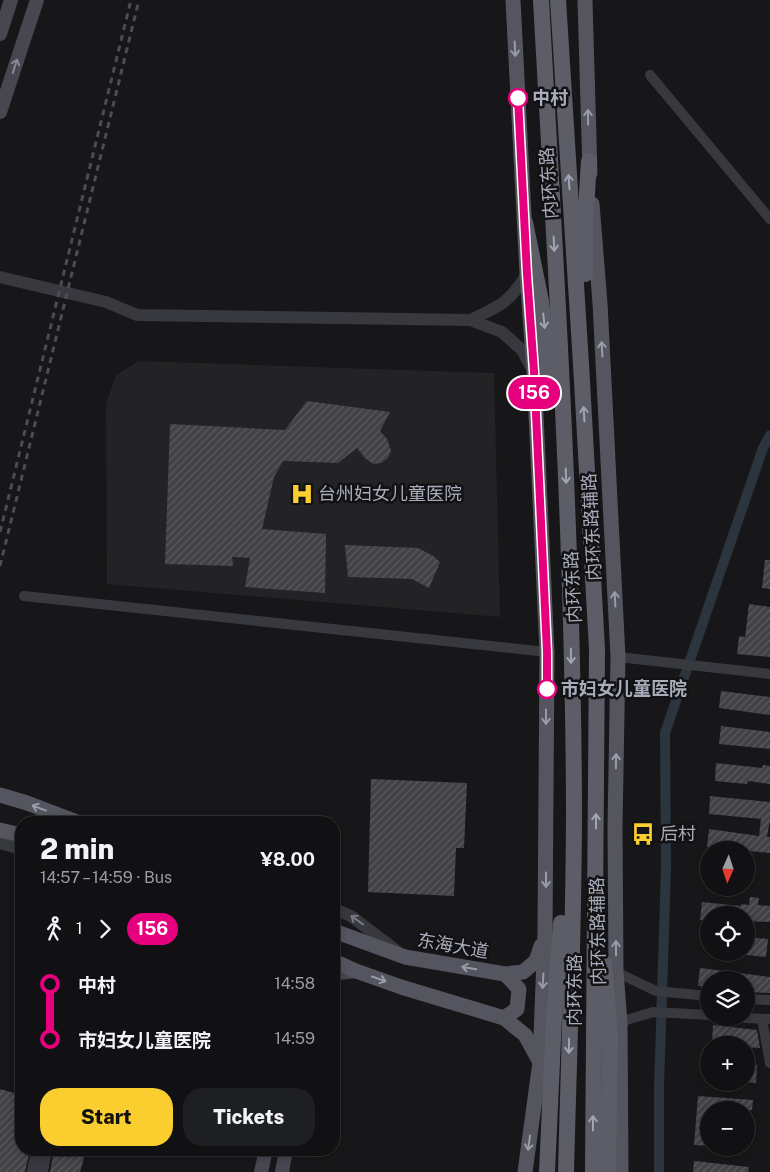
<!DOCTYPE html>
<meta charset="utf-8">
<style>
:root{--surface:#111113;--page:#1e1f21;--text:#f1f3f6;--muted:#9c9da0;--line:#303133;--accent:#face2f}
body{margin:0;font-family:"Public Sans","Noto Sans SC",sans-serif;background:var(--page);color:var(--text);height:100vh;display:flex;flex-direction:column;font-size:19px;white-space:nowrap}
*{box-sizing:border-box;margin:0}
p{font-size:16px;color:var(--muted)}
.icon{flex:none;width:28px;height:28px;fill:none;stroke:currentColor;stroke-width:2;stroke-linecap:round;stroke-linejoin:round}
.map{position:relative;flex:1;overflow:hidden}
.sheet{position:absolute;left:15px;top:816px;width:325px;height:340px;display:flex;flex-direction:column;background:var(--surface);border-radius:20px;box-shadow:0 2px 8px #0003,0 0 0 1px var(--line)}
.sheet>*{flex:none}
.badge{padding:0 10px;border-radius:16px;font-size:18px;line-height:32px}
.needle{width:32px;rotate:183deg}
.tools{position:absolute;left:700px;top:841px;display:grid;gap:10px}
.tools a{display:grid;place-items:center;width:55px;height:55px;border-radius:50%;background:var(--surface);box-shadow:0 2px 8px #0003,0 0 0 1px var(--line);font-size:25px}
.map>.badge{position:absolute;translate:-50% -50%;box-shadow:0 0 0 2px #fff}
.legs{display:flex;align-items:center;gap:8px;height:55px;padding:0 25px;font-size:16px}
.legs p{margin-inline-start:auto}
.overview{display:flex;align-items:center;justify-content:space-between;height:85px;padding:0 25px}
h1{font-size:28px;font-weight:800;line-height:38px}
.action{display:flex;gap:10px;margin-top:auto;padding:10px 25px}
.action a{flex:1;height:58px;border-radius:20px;background:var(--accent);color:#111;font-size:20px;font-weight:800;line-height:58px;text-align:center}
.action a+a{background:var(--page);color:var(--text)}
ul{padding:0 25px;list-style:none}
li{display:flex;align-items:center;gap:18px;height:55px;font-size:19px}
li i{display:grid;place-items:center;width:8px;height:100%;margin:0 6px;background:currentColor}
li i::after{content:'';width:12px;height:12px;margin:-6px;border:4px solid;border-radius:50%;background:var(--surface)}
li p{margin-inline-start:auto}
li:first-child i{background:linear-gradient(#0000 50%,currentColor 0)}
li:last-child i{background:linear-gradient(currentColor 50%,#0000 0)}
.map>svg:first-child{display:block}
</style>
<div class="map">
<svg width="770" height="1172" viewBox="0 0 770 1172">
<defs>
<pattern id="building-hatch" width="6" height="6" patternUnits="userSpaceOnUse" patternTransform="scale(1.25)"><rect width="6" height="6" fill="#414146"/><path d="M-1 1l2-2M0 6l6-6M5 7l2-2" fill="none" stroke="#5a5a5f"/></pattern>
</defs>
<rect width="100%" height="100%" fill="#171719"/>
<polygon fill="#232326" points="139,361 494,373 500,617 107,584 106,404 116,375"/>
<g fill="none" stroke-linecap="round" stroke-linejoin="round">
<polyline stroke="#2c343e" stroke-width="10" points="659,1172 659,1088 666,867 665,733 763,448 770,435"/>
</g>
<g fill="url(#building-hatch)">
<polygon points="307,401 390,412 380,431 387,439 391,451 388,458 381,463 373,464 365,458 357,448 338,463 283,461 274,477 262,529 326,534 325,593 245,587 250,558 232,557 233,566 165,564 170,424 285,430"/>
<polygon points="345,545 418,548 433,556 440,562 429,588 412,579 348,577"/>
<polygon points="765,560 770,560 770,589 762,588"/>
<polygon points="749,604 770,607 770,657 737,654 739,636 745,637"/>
<polygon points="721,691 770,697 770,715 719,708"/>
<polygon points="721,726 770,732 770,749 719,744"/>
<polygon points="716,763 762,768 763,765 770,766 770,784 748,781 747,784 715,781"/>
<polygon points="371,779 467,783 464,848 456,848 454,896 368,892"/>
<polygon points="710,796 770,802 770,820 767,837 770,837 770,853 707,847 709,829 759,836 761,819 709,814"/>
<polygon points="750,897 759,898 758,905 770,906 770,922 746,921 746,915 709,915 709,920 700,920 702,902 741,906 741,904 749,905"/>
<polygon points="746,937 768,939 766,957 746,955"/>
<polygon points="700,968 770,977 770,993 746,992 746,980 709,980 709,987 698,986"/>
<polygon points="713,1025 757,1030 760,1048 746,1047 746,1045 712,1044"/>
<polygon points="746,1064 757,1065 756,1083 746,1082"/>
<polygon points="0,1089 21,1095 21,1150 30,1150 25,1172 0,1172"/>
<polygon points="698,1096 753,1100 752,1110 709,1110 709,1146 694,1145"/>
<polygon points="54,1150 86,1150 80,1172 50,1172"/>
<polygon points="694,1161 749,1167 748,1172 693,1172"/>
</g>
<g fill="none" stroke-linecap="round" stroke-linejoin="round">
<polyline stroke="#38383f" stroke-width="5" points="29,1172 34,1150"/>
<g stroke="#38383f" stroke-width="10">
<polyline points="650,75 770,219"/>
<polyline points="24,596 547,652"/>
<polyline points="618,657 770,674"/>
<polyline points="616,972 656,991 709,996"/>
<polyline points="746,999 770,1000"/>
<polyline points="743,1018 770,1019"/>
<polyline points="762,1019 770,1063"/>
<polyline points="620,1022 653,1012 709,1015"/>
<polyline points="34,1172 39,1150"/>
</g>
<g stroke="#38383f" stroke-width="12">
<polyline points="0,277 106,302 137,315 470,320 502,332 522,350 533,370"/>
<path d="M470,320C500,306 509,303 527,274"/>
<polyline points="0,843 21,849"/>
<polyline points="334,909 351,916 397,951"/>
<polyline points="42,1172 46,1150"/>
</g>
<g stroke="#46474f" stroke-width="14">
<polyline points="0,34 11,0"/>
<polyline points="0,112 37,0"/>
<polyline points="334,976 339,973 356,971"/>
<polyline points="261,1172 266,1150"/>
<polyline points="282,1172 286,1150"/>
</g>
<g stroke="#54555e" stroke-width="15">
<polyline points="513,0 527,274 534,371 547,652 545,933 540,1062 525,1172"/>
<polyline points="585,0 590,173"/>
<polyline points="592,204 600,303 618,657 615,827 616,972 620,1022 621,1172"/>
<polyline points="0,795 27,803 77,822"/>
<polyline points="0,830 21,835"/>
<polyline points="334,931 405,957 505,974 523,972 536,961 541,946"/>
<polyline points="334,961 356,971 401,987 504,1018 525,1035 540,1062"/>
<polyline points="504,1018 517,1009 519,989 505,974"/>
</g>
<g stroke="#5c5d67" stroke-width="16">
<path d="M541,0C556,269 573,538 574,807C574,928 569,1050 566,1172"/>
<polyline points="558,0 581,364 597,649 593,1172"/>
<polyline points="525,222 541,301 552,399"/>
<polyline points="585,274 585,226 589,161"/>
<polyline points="604,962 610,1035 608,1172"/>
<polyline points="547,1172 554,1018 561,923"/>
</g>
<g stroke="#4b4c54" stroke-width="3" stroke-dasharray="6 5" stroke-linecap="butt">
<polyline points="0,532 131,0"/>
<polyline points="0,566 139,0"/>
</g>
</g>
<defs><path id="oneway-shaft" d="M-6 0H5M1.5-3L5.5 0L1.5 3" fill="none" stroke-width="1.6" stroke-linecap="round" stroke-linejoin="round" transform="scale(1.25)"/></defs>
<g stroke="#989ba8">
<use href="#oneway-shaft" transform="translate(515 49) rotate(87)"/>
<use href="#oneway-shaft" transform="translate(588 117) rotate(-91)"/>
<use href="#oneway-shaft" transform="translate(602 349) rotate(-93)"/>
<use href="#oneway-shaft" transform="translate(615 599) rotate(-93)"/>
<use href="#oneway-shaft" transform="translate(546 717) rotate(90)"/>
<use href="#oneway-shaft" transform="translate(616 761) rotate(-89)"/>
<use href="#oneway-shaft" transform="translate(39 808) rotate(-159)"/>
<use href="#oneway-shaft" transform="translate(546 880) rotate(90)"/>
<use href="#oneway-shaft" transform="translate(616 948) rotate(-90)"/>
<use href="#oneway-shaft" transform="translate(469 968) rotate(-170)"/>
<use href="#oneway-shaft" transform="translate(379 979) rotate(19)"/>
<use href="#oneway-shaft" transform="translate(543 981) rotate(93)"/>
<use href="#oneway-shaft" transform="translate(529 1143) rotate(98)"/>
</g>
<use stroke="#868995" href="#oneway-shaft" transform="translate(15 66) rotate(-72)"/>
<g stroke="#a1a4b2">
<use href="#oneway-shaft" transform="translate(569 182) rotate(-94)"/>
<use href="#oneway-shaft" transform="translate(554 244) rotate(87)"/>
<use href="#oneway-shaft" transform="translate(544 321) rotate(84)"/>
<use href="#oneway-shaft" transform="translate(584 414) rotate(-93)"/>
<use href="#oneway-shaft" transform="translate(566 476) rotate(88)"/>
<use href="#oneway-shaft" transform="translate(571 656) rotate(89)"/>
<use href="#oneway-shaft" transform="translate(596 821) rotate(-90)"/>
<use href="#oneway-shaft" transform="translate(569 1046) rotate(91)"/>
<use href="#oneway-shaft" transform="translate(593 1123) rotate(-90)"/>
</g>
<use stroke="#767883" href="#oneway-shaft" transform="translate(357 920) rotate(-144)"/>
<g fill="none" stroke-linecap="round" stroke-linejoin="round">
<defs>
<polyline id="line-1" points="518,98 527,274 534,371 547,652 547,689"/>
</defs>
<use href="#line-1" stroke="#fff" stroke-width="11"/>
<use href="#line-1" stroke="#e6007e" stroke-width="8"/>
</g>
<defs>
<symbol id="hospital-bare" viewBox="-9 -9 18 18"><path d="M-5-5h3v3.5h4V-5h3V5h-3V1.5h-4V5h-3Z" fill="#face2f" stroke="#121214" stroke-width="2.5" paint-order="stroke"/></symbol>
<symbol id="bus-bare" viewBox="-9 -9 18 18"><path d="M-5-6H5V4H4V6H2V4H-2V6H-4V4H-5ZM-3.5-4V0h7V-4ZM-3.5 1.2v1.5H-2V1.2ZM2 1.2v1.5H3.5V1.2Z" fill="#face2f" stroke="#121214" stroke-width="2.5" paint-order="stroke"/></symbol>
</defs>
<g fill-rule="evenodd">
<use href="#hospital-bare" x="286" y="478" width="32" height="32"/>
<use href="#bus-bare" x="627" y="818" width="32" height="32"/>
</g>
<g fill="#fff" stroke="#e6007e" stroke-width="2.5">
<circle cx="518" cy="98" r="9"/>
<circle cx="547" cy="689" r="9"/>
</g>
<g text-anchor="middle" stroke-width="5" stroke-linejoin="round" paint-order="stroke">
<g font-size="18" font-weight="bold" fill="#a9acba" stroke="#121214" text-anchor="start">
<text x="532" y="104">中村</text>
<text x="561" y="695">市妇女儿童医院</text>
</g>
<g font-size="18" fill="#a9acba" stroke="#121214">
<text transform="translate(549 183) rotate(-94)" y="6">内环东路</text>
<text transform="translate(592 527) rotate(-93)" y="6">内环东路辅路</text>
<text transform="translate(573 587) rotate(-93)" y="6">内环东路</text>
<text transform="translate(598 931) rotate(-91)" y="6">内环东路辅路</text>
<text transform="translate(453 946) rotate(10)" y="6">东海大道</text>
<text transform="translate(575 990) rotate(-90)" y="6">内环东路</text>
</g>
<g font-size="18" fill="#a9acba" stroke="#121214" text-anchor="start">
<text x="318" y="500">台州妇女儿童医院</text>
<text x="660" y="840">后村</text>
</g>
</g>
</svg>
<div class="tools">
<a><svg class="needle" viewBox="-14 -14 28 28"><path d="M0-13l5 13h-10z" fill="#e53935"/><path d="M0 13l5-13h-10z" fill="#9c9da0"/></svg></a>
<a><svg class="icon" aria-label="locate" viewBox="0 0 24 24"><circle cx="12" cy="12" r="6"/><path d="M12 2v4M12 18v4M2 12h4M18 12h4"/></svg></a>
<a><svg class="icon" aria-label="layers" viewBox="0 0 24 24"><path d="M12 4l9 5-9 5-9-5zM3 14l9 5 9-5"/></svg></a>
<a>+</a>
<a>−</a>
</div>
<b class="badge" style="left:534px;top:393px;background:#e6007e;color:#fff">156</b>
<section class="sheet">
<div class="overview"><div><h1>2 min</h1><p>14:57 – 14:59 · Bus</p></div><b>¥8.00</b></div>
<div class="legs"><svg class="icon" aria-label="walk" viewBox="0 0 24 24"><circle cx="13" cy="4" r="2"/><path d="M13 8l-2 6 4 7M11 14l-3 7M7 12l3-4h3l4 4"/></svg>1<svg class="icon" aria-label="forward" viewBox="0 0 24 24"><path d="M9 5l7 7-7 7"/></svg><b class="badge" style="background:#e6007e;color:#fff">156</b></div>
<ul>
<li><i style="color:#e6007e"></i><b>中村</b><p>14:58</p></li>
<li><i style="color:#e6007e"></i><b>市妇女儿童医院</b><p>14:59</p></li>
</ul>
<div class="action"><a>Start</a><a>Tickets</a></div>
</section>
</div>
